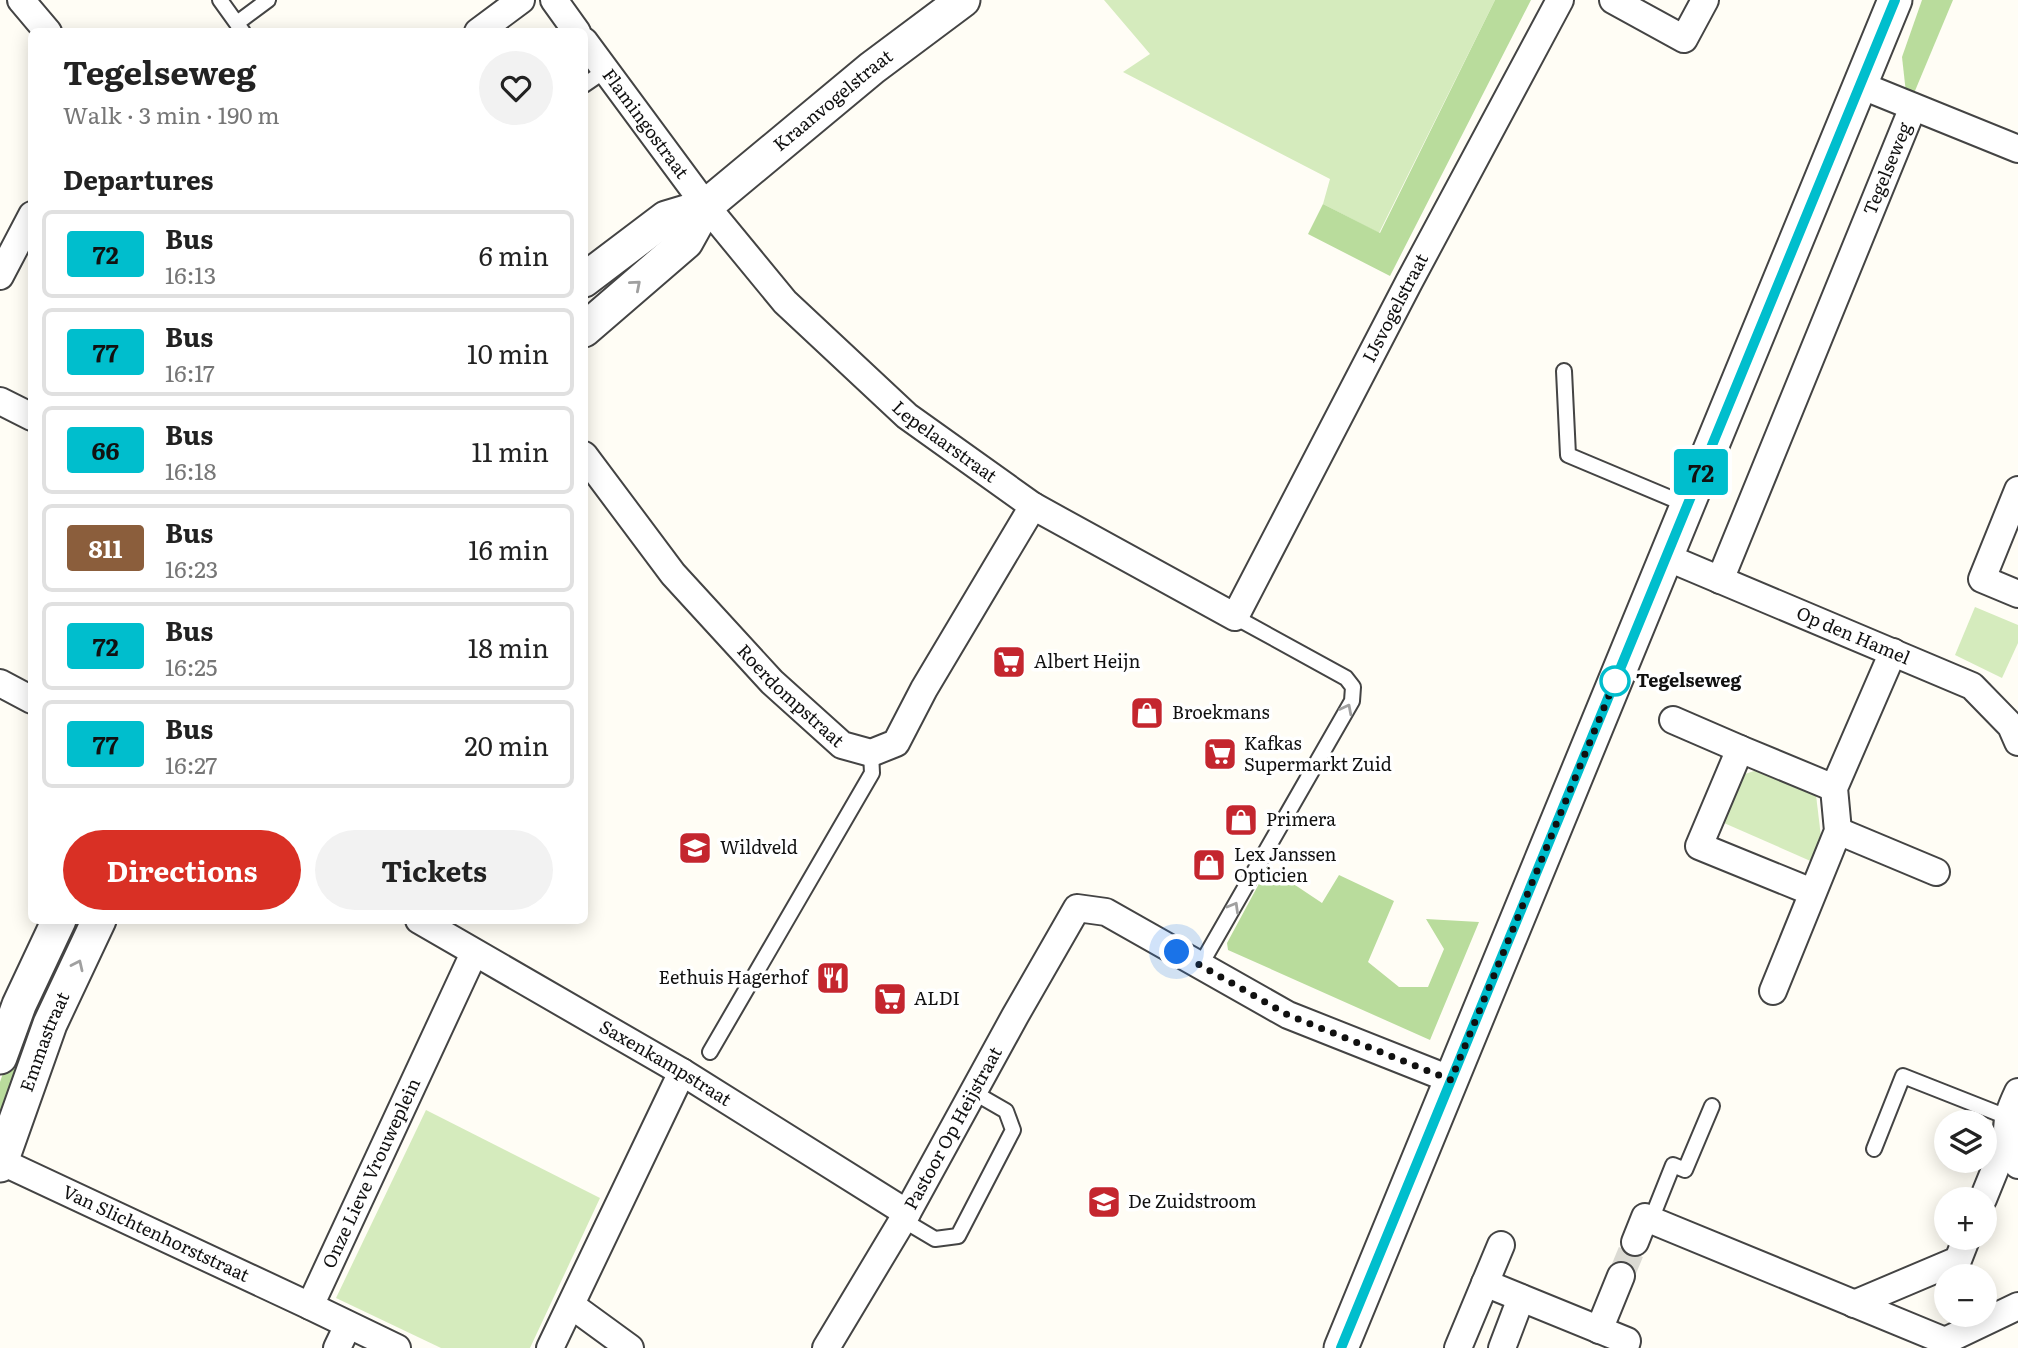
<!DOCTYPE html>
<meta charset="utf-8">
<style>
:root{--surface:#fff;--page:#f2f2f2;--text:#222;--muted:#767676;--line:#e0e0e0;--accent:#d93025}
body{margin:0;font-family:Literata,serif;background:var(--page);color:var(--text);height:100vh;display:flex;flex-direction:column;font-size:26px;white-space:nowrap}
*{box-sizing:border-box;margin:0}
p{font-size:23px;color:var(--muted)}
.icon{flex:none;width:38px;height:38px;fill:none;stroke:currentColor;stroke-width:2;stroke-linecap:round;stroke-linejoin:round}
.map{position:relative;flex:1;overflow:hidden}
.details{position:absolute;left:28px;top:28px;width:560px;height:896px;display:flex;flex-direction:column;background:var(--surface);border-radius:10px;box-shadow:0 4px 18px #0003}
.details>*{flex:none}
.badge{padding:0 14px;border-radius:5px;font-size:24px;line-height:46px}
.controls{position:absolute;left:1934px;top:1110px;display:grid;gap:14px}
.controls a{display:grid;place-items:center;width:63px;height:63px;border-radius:50%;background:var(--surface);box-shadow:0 4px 18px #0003;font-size:35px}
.you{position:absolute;width:35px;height:35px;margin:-18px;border:5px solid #fff;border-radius:50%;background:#1a73e8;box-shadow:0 0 0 10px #1a73e833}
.map>.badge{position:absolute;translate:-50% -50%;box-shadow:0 0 0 4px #fff}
h2{padding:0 35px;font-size:26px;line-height:63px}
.round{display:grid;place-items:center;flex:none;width:74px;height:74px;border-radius:37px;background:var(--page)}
.summary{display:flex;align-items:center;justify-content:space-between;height:119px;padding:0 35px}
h1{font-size:33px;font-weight:700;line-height:52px}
.primary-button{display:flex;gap:14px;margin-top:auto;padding:14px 35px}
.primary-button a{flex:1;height:80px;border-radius:42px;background:var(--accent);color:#fff;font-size:28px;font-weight:700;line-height:80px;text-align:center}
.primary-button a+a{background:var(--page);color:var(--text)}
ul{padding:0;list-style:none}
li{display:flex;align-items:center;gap:21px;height:88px;margin:0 14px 10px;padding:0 21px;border:4px solid var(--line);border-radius:10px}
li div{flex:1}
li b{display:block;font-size:26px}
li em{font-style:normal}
li .badge{min-width:77px;font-weight:700;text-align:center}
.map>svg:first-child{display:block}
</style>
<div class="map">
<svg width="2018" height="1348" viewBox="0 0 2018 1348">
<rect width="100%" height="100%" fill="#fffdf5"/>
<g fill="#d5ebbd">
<polygon points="1104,0 1495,0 1379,233 1323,204 1330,179 1123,72 1150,54"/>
<polygon points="1975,607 2018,625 2018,643 2002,678 1955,655"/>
<polygon points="1757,770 1816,795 1822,845 1815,863 1724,823 1745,774"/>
<polygon points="426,1110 600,1198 530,1348 441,1348 336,1298"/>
</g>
<g fill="#b9dc9c">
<polygon points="1495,0 1531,0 1390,276 1308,234 1323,204 1380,233"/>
<polygon points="1922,0 1953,0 1912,98 1906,93 1902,57"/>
<polygon points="1268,867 1322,903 1339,875 1394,901 1368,962 1399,987 1428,987 1444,949 1426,919 1479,922 1430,1040 1228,950 1227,943"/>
<polygon points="13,1044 31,1052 0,1141 0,1082"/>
</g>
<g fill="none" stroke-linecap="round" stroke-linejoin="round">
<polyline stroke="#dbdad3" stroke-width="26" stroke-dasharray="26 13" stroke-linecap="butt" points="1621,1276 1635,1242"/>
<defs>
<g id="service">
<polyline points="220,0 243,32"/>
<polyline points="237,23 268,0"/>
<polyline points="584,85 606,70"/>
<polyline points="1564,371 1568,455 1687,505"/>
<polyline points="1200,966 1352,701 1353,687 1346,678 1235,617"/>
<polyline points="710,1052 872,773 871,753"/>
<polyline points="1874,1149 1903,1076 2007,1117"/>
<polyline points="903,1220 935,1239 958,1236 1013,1130 1006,1111 973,1092"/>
<polyline points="1651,1220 1673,1165 1685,1170 1712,1106"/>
</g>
<g id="minor">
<polyline points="21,0 48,32"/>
<polyline points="554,0 577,32"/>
<polyline points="1613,0 1684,39 1705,0"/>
<polyline points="478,32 521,0"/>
<path id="s1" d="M584,41L706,206L785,302L907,416L1033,506L1235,617L1409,282L1560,0"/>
<polyline points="1860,85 2018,149"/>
<polyline points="0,276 32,215"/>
<polyline points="0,401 32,417"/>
<path id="s2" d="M584,455L673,574L772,682L842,745L871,753L896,743L924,689L1033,506"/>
<polyline points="2018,490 1982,579 2018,594"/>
<path id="s3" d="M1666,557L1972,686L2011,726L2018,742"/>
<path id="s4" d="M1720,580L1913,107"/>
<polyline points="0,683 32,700"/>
<polyline points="1673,720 1740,749"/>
<polyline points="1838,831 1936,872"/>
<polyline points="1812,892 1699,846 1740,749 1834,788"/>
<path id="s5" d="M419,920L682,1072L907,1213"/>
<polyline points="1773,991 1838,831 1834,788 1893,652"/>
<path d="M2018,1092C2003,1124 2004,1132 2018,1165"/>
<path id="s6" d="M0,1161L310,1306"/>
<polyline points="1983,1199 2007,1140"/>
<polyline points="1651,1220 1945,1341"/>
<polyline points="1635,1242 1645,1217"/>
<polyline points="1485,1283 1627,1341 1625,1348"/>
<polyline points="1854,1304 1958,1260 1967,1237"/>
<polyline points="571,1305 630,1348"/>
<polyline points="1599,1330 1621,1276"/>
<polyline points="1945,1341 2018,1306"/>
<polyline points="337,1348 348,1325"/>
<path id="s7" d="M397,1348L310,1306L474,953"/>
<polyline points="550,1348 682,1072"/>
<path id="s8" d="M826,1348L907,1213L1015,1016L1077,908L1106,912L1288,1015L1452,1080"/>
<polyline points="1458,1348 1501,1245"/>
<polyline points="1502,1348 1521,1298"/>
</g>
<g id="tertiary">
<polyline points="584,280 666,218 706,206"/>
<path id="s9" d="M584,330L686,242L706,206L872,68L963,0"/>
<polyline points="0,1057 19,1005 59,920"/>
<path id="s10" d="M0,1165L50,1024L99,920"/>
<polyline points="1341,1348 1895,0"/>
</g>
</defs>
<use href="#service" stroke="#444" stroke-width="18"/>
<use href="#minor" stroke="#444" stroke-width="30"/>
<use href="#tertiary" stroke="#444" stroke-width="37"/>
<use href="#service" stroke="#fff" stroke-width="14"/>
<use href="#minor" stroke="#fff" stroke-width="26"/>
<use href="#tertiary" stroke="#fff" stroke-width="33"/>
</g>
<defs><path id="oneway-chevron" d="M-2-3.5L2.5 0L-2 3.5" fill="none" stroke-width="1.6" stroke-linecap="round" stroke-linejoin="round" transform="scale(1.75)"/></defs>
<g stroke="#a0a0a0">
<use href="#oneway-chevron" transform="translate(636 285) rotate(-41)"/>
<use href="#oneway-chevron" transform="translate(1347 709) rotate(-63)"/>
<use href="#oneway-chevron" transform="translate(1234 907) rotate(-60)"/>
<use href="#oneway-chevron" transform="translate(78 965) rotate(-65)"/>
</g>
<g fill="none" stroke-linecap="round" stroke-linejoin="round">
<defs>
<polyline id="line" points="1341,1348 1895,0"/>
</defs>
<use href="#line" stroke="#fff" stroke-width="16"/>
<use href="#line" stroke="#00becd" stroke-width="10"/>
<polyline stroke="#111" stroke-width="7" stroke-dasharray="0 12.6" points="1177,952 1288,1015 1451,1080 1615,681"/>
</g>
<defs>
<symbol id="supermarket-square" viewBox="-11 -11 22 22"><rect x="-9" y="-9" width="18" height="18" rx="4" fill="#c4262e" stroke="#fff"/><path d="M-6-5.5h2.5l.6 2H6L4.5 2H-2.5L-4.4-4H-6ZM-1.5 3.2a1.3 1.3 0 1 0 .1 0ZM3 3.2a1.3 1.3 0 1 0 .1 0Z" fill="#fff"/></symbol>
<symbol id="shop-square" viewBox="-11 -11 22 22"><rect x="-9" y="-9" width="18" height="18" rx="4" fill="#c4262e" stroke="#fff"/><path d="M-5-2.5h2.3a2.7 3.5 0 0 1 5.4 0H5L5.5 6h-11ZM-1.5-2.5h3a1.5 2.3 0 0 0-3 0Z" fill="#fff"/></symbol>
<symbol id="school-square" viewBox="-11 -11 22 22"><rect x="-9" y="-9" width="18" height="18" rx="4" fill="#c4262e" stroke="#fff"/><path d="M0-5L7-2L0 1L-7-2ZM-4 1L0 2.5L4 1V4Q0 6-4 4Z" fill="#fff"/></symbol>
<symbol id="restaurant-square" viewBox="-11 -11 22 22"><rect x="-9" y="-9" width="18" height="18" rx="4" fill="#c4262e" stroke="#fff"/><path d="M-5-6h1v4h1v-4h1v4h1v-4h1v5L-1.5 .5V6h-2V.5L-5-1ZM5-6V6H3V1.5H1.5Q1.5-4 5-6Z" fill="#fff"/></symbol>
</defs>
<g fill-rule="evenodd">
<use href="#supermarket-square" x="990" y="643" width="38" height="38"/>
<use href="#shop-square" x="1128" y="694" width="38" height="38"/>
<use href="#supermarket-square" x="1201" y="735" width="38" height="38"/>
<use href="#shop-square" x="1222" y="801" width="38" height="38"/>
<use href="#school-square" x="676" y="829" width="38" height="38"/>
<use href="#shop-square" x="1190" y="846" width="38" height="38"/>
<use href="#restaurant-square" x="814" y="959" width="38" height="38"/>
<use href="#supermarket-square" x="871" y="980" width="38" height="38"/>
<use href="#school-square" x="1085" y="1183" width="38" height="38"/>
</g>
<circle fill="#fff" stroke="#00becd" stroke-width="3.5" cx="1615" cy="681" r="14"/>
<g text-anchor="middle" stroke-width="7" stroke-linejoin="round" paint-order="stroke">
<g font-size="18" fill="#111" stroke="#fff">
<text dy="6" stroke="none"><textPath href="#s9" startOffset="341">Kraanvogelstraat</textPath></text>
<text dy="6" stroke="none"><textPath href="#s1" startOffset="103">Flamingostraat</textPath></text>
<text dy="6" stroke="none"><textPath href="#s4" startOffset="444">Tegelseweg</textPath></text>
<text dy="6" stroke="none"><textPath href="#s1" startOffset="1230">IJsvogelstraat</textPath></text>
<text dy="6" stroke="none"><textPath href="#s1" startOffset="542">Lepelaarstraat</textPath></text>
<text dy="6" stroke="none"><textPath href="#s3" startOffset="203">Op den Hamel</textPath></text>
<text dy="6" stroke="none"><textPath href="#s2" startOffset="318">Roerdompstraat</textPath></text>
<text dy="6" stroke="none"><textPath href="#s10" startOffset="131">Emmastraat</textPath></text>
<text dy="6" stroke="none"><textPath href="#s5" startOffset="285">Saxenkampstraat</textPath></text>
<text dy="6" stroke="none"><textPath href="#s8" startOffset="254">Pastoor Op Heijstraat</textPath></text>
<text dy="6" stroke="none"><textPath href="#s7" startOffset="243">Onze Lieve Vrouweplein</textPath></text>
<text dy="6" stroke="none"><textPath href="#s6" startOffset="172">Van Slichtenhorststraat</textPath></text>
</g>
<g font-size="18" fill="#111" stroke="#fff" text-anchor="start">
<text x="1034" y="668">Albert Heijn</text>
<text x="1172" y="719">Broekmans</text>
<text x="1244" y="750">Kafkas<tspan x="1244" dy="21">Supermarkt Zuid</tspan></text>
<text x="1266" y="826">Primera</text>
<text x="720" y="854">Wildveld</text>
<text x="1234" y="861">Lex Janssen<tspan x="1234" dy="21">Opticien</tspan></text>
<text x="808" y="984" text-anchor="end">Eethuis Hagerhof</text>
<text x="914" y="1005">ALDI</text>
<text x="1128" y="1208">De Zuidstroom</text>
</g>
<g font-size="18" font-weight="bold" fill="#111" stroke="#fff" text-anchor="start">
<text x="1636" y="687">Tegelseweg</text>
</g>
</g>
</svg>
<div class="controls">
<a><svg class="icon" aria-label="layers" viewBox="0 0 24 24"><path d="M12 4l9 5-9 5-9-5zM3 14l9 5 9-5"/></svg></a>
<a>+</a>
<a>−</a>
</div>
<div class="you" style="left:1177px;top:952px"></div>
<b class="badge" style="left:1701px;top:472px;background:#00becd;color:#111">72</b>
<section class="details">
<div class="summary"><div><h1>Tegelseweg</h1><p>Walk · 3 min · 190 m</p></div><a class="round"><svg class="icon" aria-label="heart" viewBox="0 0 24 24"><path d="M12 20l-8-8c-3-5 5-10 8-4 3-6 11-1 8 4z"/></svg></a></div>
<h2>Departures</h2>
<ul>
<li><span class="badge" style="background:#00becd;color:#111">72</span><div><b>Bus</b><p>16:13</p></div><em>6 min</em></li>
<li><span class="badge" style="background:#00becd;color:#111">77</span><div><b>Bus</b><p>16:17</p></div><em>10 min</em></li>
<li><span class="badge" style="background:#00becd;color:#111">66</span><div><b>Bus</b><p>16:18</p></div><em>11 min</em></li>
<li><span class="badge" style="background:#8b5e3c;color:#fff">811</span><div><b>Bus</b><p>16:23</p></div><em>16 min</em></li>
<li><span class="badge" style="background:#00becd;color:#111">72</span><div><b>Bus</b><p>16:25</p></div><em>18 min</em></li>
<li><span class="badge" style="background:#00becd;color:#111">77</span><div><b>Bus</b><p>16:27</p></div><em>20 min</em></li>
</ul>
<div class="primary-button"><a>Directions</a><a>Tickets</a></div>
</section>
</div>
